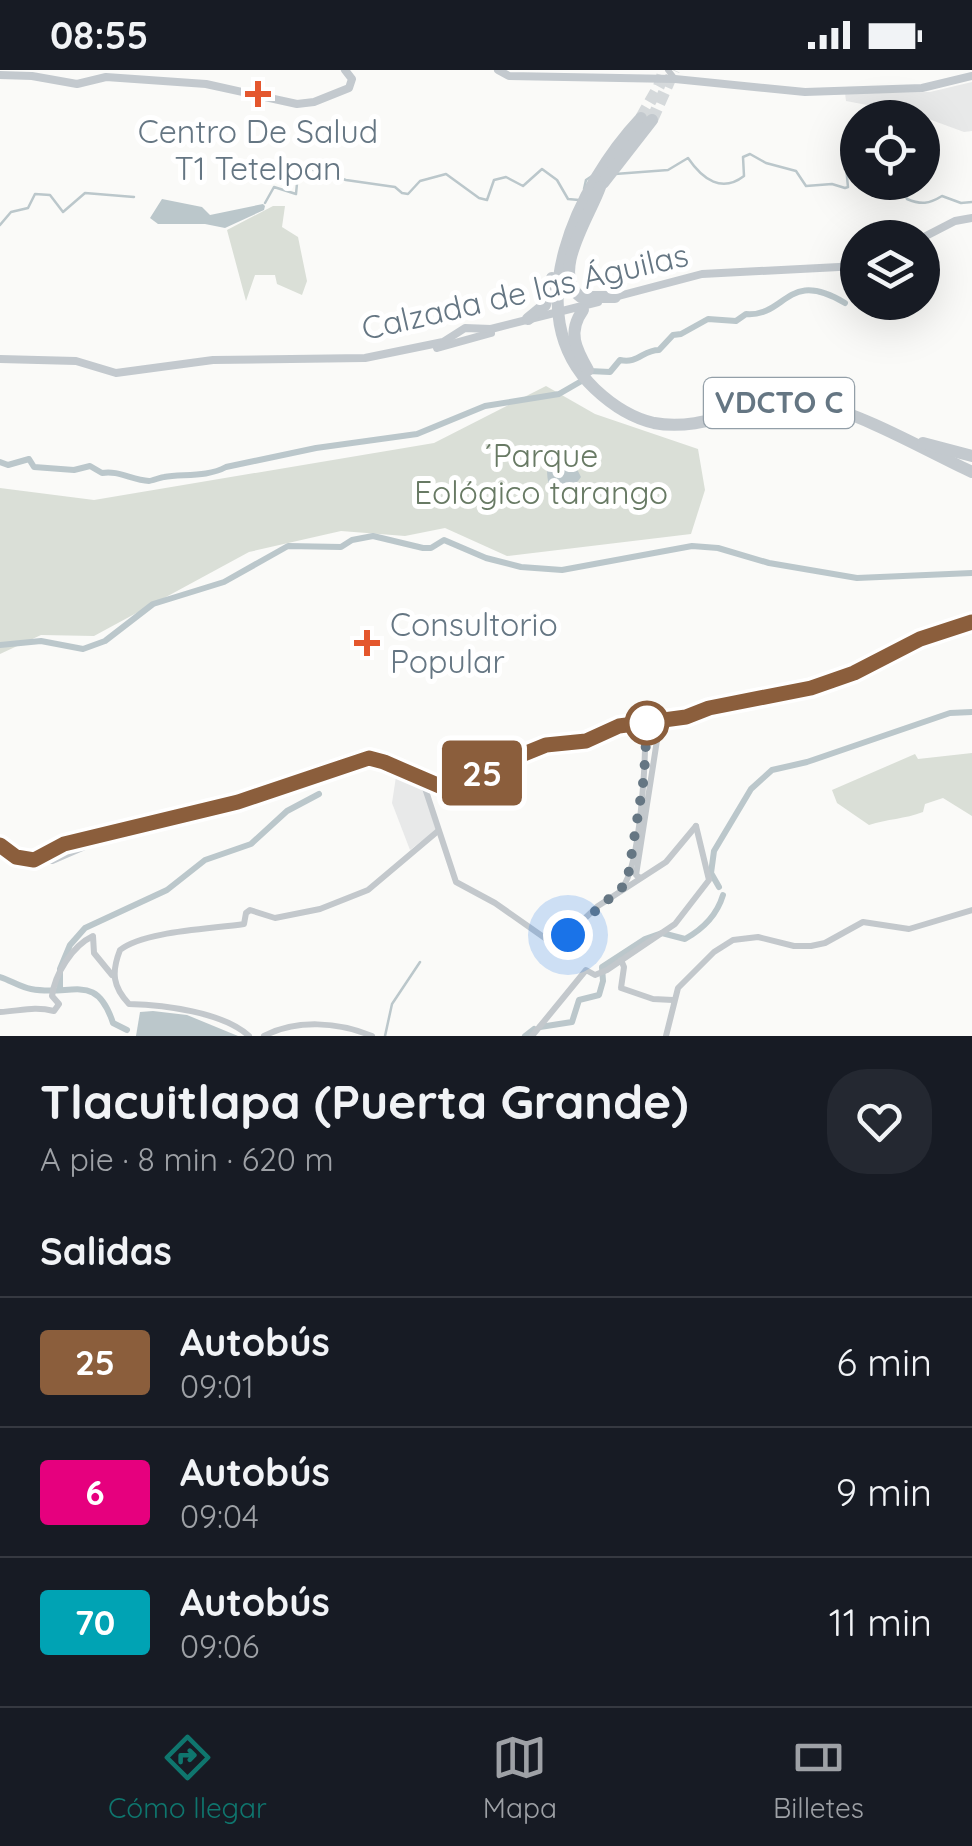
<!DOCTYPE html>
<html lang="es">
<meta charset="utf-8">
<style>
:root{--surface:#171b24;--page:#242831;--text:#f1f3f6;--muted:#9ea1a6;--line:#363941;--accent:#0f766e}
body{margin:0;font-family:Quicksand,sans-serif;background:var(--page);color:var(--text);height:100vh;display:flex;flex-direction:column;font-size:38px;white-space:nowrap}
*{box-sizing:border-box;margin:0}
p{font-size:32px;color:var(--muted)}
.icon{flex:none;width:55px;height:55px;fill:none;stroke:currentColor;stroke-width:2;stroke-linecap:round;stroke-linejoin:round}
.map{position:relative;height:966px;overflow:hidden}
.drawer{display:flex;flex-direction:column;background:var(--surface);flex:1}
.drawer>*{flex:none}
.badge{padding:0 20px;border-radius:8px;font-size:35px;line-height:65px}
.fabs{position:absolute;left:840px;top:30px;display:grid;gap:20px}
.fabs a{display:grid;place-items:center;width:100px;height:100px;border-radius:50%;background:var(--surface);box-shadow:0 10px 40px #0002;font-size:50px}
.you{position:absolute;width:50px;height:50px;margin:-25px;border:8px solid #fff;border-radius:50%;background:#1a73e8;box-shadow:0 0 0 15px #1a73e833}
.map>.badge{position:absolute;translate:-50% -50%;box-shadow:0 0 0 5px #fff}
h2{padding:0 40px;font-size:38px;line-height:90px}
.round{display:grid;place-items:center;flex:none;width:105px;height:105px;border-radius:40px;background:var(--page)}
.summary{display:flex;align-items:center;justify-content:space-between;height:170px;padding:0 40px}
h1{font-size:48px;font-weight:700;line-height:75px}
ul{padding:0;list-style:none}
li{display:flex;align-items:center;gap:30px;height:130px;padding:0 40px;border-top:2px solid var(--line)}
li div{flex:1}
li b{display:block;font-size:38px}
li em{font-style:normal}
li .badge{min-width:110px;font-weight:700;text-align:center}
.status{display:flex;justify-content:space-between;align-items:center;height:70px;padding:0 50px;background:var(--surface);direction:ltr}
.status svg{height:28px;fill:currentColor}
.tabs{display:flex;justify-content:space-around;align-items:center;height:140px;border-top:2px solid var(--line);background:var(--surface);font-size:28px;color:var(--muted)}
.tabs a{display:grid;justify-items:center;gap:5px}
.tabs .active{color:var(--accent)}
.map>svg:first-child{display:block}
</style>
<div class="status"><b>08:55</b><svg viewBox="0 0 49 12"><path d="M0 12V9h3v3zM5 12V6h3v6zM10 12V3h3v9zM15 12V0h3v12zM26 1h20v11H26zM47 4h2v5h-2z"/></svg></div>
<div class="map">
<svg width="972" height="966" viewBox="0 0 972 966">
<rect width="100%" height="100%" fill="#fafaf8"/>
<g fill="#e8e9e9">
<polygon points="972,12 972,61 964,62 915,44 846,31 845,23 930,22"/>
<polygon points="397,700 420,710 436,760 410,780 392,733"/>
</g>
<g fill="#dadfd7">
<polygon points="273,136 285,136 282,157 298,167 307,211 302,225 277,214 275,205 255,205 246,231 227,160"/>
<polygon points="546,316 595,344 698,379 705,420 691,464 507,486 445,458 405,466 341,461 249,482 94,566 41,565 0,584 0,418 94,430 434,373"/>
<path d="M972,683V746L943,728L925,734L923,742C905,749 887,749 869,755L837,733L832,720L915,684L918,689Z"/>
</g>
<g fill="#bbc7cb">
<polygon points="162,129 202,137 210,145 263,134 265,136 264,140 225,158 205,154 158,154 150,148"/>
<path d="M560,376L574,378L572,384L577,390L575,395L581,407C574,417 565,424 552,423C545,408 544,385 560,376Z"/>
<polygon points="153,941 187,945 238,966 136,966 140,942"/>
</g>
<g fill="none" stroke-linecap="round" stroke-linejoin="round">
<g stroke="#bbc7cb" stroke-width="2.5">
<path d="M615,104L668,100L688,88C703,110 722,123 744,106L743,87L750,84L766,93L796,101L806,116L832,114L845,118L848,117L846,97L851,95L858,98"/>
<path d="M882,112L901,114L907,129C921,135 929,134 942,126L961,133L972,132"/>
<polyline points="584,119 586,110 592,106"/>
<polyline points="265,133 274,117 296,124 298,103 304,97 346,110 395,117 402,123 408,124 420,111 446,104 479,128 487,130 494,110 506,107 523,116 542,99 557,110 568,129 579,130"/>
<polyline points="0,155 11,142 28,138 35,124 50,125 63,142 85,123 134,127"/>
<polyline points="385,966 392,934 420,892"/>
</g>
<g stroke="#bbc7cb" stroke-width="6">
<path d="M0,392L8,395L29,389L34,397L74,400L90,396L102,403C118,400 132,410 149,411C151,411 162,407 164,407C183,404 208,407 226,397L316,378L417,364L485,336L559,324L585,309L589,301L610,302L620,290C638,294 643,280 659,280L673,265L681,264L708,249L736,251L746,244C787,247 786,198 845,233"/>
<polyline points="0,575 41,571 83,579 105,571 153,534 224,512 288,476 341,477 352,470 373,466 423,478 431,478 444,470 486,488 521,497 562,500 692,476 718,478 769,493 857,508 972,503"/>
<polyline points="719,817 711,803 714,781 751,719 772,700 807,692 950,643 972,642"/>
<path d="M0,907C10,910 20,917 31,919C72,927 96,901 113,953L127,960"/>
<polyline points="60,919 60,899 70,875 85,858 167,820 205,790 251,774 287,741 319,724"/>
<path d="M540,957L572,952L579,930L599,925L603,911L602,897L645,869L662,863L685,869C703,859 717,845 723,825"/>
<polyline points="525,966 534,959"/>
</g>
<g stroke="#d5d9db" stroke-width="12" stroke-dasharray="12 6" stroke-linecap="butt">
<polyline points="641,48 659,16 664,0"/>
<polyline points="652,50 674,0"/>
</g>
<g stroke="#c3c8cc" stroke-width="6">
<polyline points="668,0 675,9"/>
<polyline points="422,709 456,812 495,833 552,873 559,865 565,867 598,836 666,792 696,756"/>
<polyline points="639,807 636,805 660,651"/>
<path d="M622,818C641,795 646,686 645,653"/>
<polyline points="621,890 624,897 621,918 653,929 673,930"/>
<path d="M0,942C20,941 34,936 54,941L59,934L52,926C55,904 72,876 93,866L94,883L112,905"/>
<path d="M249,966C223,942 164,935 129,934C113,917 111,903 120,880C144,861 212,859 244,854L246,843L250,840L275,848L320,839L368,820L438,761"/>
<path d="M264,966C296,949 339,952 372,966"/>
<polyline points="532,966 586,900 595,905 607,900 675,854 709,810 696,756"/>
<polyline points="666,966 678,918 714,882 733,870 758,867 794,876 811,876 825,873 863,852 909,859 972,840"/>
</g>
<g stroke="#c3c9ce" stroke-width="8">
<polyline points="498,0 509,6 675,9 805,22 922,18 972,6"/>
<polyline points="0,5 32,6 77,14 106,7 206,14 297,34 314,32 349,18 352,9 345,0"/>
<polyline points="922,168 955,151 972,148"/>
<polyline points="611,228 702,204 858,196"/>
<polyline points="437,278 491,263"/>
<polyline points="0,289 76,291 116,303 213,290 365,288 443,272 465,258 491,259 598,232"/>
<path d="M0,775L19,789L52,790L96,771L192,749L369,688C402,690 430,723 464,722L488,695L499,689L514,688L546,675L586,671L619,656L686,647L709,638L811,617L854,603L920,569L972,553"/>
<polyline points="34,789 58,775 95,767"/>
</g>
<g stroke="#c3c9ce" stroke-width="12">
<path d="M641,48C579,114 515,243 595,319C612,335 632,348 654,353C710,364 762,323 819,335C863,344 929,382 972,402"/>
<polyline points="603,113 652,50"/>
<path d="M600,117C590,146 549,205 581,227H615"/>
<path d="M583,240C567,262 576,279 588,300"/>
<polyline points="528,249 545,235 552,208"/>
<polyline points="923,373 972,386"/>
</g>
</g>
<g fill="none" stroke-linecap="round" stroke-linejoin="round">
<defs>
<polyline id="line" points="0,775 16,787 34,790 64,774 238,732 369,688 384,692 449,720 464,722 473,716 488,695 499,689 514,688 546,675 586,671 619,656 686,647 709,638 811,618 854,603 920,569 972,552"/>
</defs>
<use href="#line" stroke="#fff" stroke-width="22"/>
<use href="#line" stroke="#8b5e3c" stroke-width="15"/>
<polyline stroke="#657683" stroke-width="10" stroke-dasharray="0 18" points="568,865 627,813 644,707 647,653"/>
</g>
<g fill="#e4572e" stroke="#fff" stroke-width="4">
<path d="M253 9h10v10h10v10h-10v10h-10v-10h-10v-10h10z"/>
<path d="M362 558h10v10h10v10h-10v10h-10v-10h-10v-10h10z"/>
</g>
<circle fill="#fff" stroke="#8b5e3c" stroke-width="5" cx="647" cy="653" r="20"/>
<g text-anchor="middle" stroke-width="10" stroke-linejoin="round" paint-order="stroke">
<rect fill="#fff" stroke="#939fa8" stroke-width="2.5" x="704" y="308" width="150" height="50" rx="8"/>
<g font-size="30" font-weight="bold" fill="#657683">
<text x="779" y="343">VDCTO C</text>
</g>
<g font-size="32" fill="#657683" stroke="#fff">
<text x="258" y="73">Centro De Salud<tspan x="258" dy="37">T1 Tetelpan</tspan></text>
<text x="390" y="566" text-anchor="start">Consultorio<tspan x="390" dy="37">Popular</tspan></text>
</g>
<g font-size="32" fill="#657683" stroke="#fff">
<text transform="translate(525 222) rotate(-13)" y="11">Calzada de las Águilas</text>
</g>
<g font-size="32" fill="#687a64" stroke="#fff">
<text x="541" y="397">´Parque<tspan x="541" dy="37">Eológico tarango</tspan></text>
</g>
</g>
</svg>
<div class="fabs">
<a><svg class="icon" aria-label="locate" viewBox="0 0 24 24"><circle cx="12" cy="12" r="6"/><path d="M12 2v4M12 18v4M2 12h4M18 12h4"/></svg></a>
<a><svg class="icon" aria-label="layers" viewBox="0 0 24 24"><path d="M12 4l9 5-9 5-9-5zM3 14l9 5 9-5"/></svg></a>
</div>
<div class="you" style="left:568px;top:865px"></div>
<b class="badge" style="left:482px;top:703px;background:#8b5e3c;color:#fff">25</b>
</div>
<section class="drawer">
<div class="summary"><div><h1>Tlacuitlapa (Puerta Grande)</h1><p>A pie · 8 min · 620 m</p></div><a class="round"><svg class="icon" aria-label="heart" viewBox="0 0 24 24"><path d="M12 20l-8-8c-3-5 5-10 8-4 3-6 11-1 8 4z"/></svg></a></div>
<h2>Salidas</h2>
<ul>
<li><span class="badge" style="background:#8b5e3c;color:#fff">25</span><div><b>Autobús</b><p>09:01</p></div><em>6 min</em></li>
<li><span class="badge" style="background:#e6007e;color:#fff">6</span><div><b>Autobús</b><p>09:04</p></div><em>9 min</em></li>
<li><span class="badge" style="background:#00a3b4;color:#fff">70</span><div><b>Autobús</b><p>09:06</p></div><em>11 min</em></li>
</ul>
</section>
<nav class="tabs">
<a class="active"><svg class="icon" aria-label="directions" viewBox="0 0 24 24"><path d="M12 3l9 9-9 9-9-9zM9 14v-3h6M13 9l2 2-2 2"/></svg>Cómo llegar</a>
<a><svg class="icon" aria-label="map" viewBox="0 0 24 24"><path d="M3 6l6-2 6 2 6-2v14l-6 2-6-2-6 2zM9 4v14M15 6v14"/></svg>Mapa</a>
<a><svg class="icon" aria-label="tickets" viewBox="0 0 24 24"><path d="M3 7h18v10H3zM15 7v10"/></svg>Billetes</a>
</nav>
